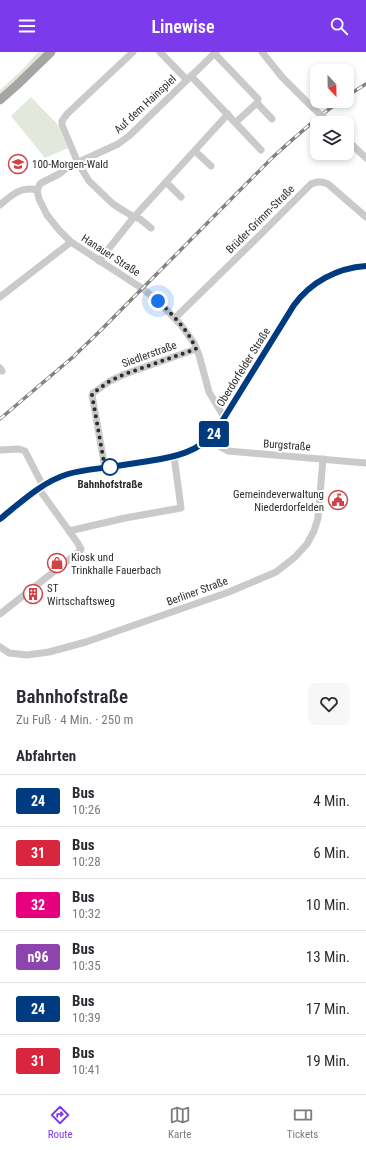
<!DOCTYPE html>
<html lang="de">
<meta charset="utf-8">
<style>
:root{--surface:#fff;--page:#f7f7f7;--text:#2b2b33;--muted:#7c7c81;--line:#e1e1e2;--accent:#7c3aed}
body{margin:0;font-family:"Roboto Condensed",sans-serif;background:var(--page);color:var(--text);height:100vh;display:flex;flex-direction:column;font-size:15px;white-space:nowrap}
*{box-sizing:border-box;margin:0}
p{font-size:13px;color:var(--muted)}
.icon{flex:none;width:22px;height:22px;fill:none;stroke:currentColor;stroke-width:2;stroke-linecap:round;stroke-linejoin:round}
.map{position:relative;height:618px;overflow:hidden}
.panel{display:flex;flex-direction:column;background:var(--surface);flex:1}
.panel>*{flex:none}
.badge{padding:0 8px;border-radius:3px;font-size:14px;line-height:26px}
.needle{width:26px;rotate:158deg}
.fabs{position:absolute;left:310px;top:12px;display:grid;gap:8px}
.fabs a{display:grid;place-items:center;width:44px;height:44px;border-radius:8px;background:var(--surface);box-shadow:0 2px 6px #0003;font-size:20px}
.you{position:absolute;width:20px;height:20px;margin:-10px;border:3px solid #fff;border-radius:50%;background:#1a73e8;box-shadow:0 0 0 6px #1a73e833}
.map>.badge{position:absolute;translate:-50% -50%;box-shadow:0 0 0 2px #fff}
h2{padding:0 16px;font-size:15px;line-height:36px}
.round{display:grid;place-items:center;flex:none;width:42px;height:42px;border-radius:8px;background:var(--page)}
.summary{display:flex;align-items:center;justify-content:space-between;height:68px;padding:0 16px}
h1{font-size:19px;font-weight:600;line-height:30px}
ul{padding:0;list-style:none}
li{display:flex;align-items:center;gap:12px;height:52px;padding:0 16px;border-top:1px solid var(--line)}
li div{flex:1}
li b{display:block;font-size:15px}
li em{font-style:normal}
li .badge{min-width:44px;font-weight:700;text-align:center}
header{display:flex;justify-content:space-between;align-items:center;height:52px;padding:0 16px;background:var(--accent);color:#fff;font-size:18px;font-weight:600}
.tab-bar{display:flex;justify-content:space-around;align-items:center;height:56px;border-top:1px solid var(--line);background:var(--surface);font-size:11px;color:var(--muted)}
.tab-bar a{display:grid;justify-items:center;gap:2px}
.tab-bar .current{color:var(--accent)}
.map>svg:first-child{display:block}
</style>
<header><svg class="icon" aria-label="menu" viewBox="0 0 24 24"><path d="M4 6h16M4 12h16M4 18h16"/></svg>Linewise<svg class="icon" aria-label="search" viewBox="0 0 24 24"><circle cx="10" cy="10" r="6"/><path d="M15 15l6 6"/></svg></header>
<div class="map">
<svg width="366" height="618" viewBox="0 0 366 618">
<rect width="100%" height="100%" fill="#fff"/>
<g fill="#e2e9dc">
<polygon points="38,0 45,0 0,44 0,38 24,16"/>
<polygon points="31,45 57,72 68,96 45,106 11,64"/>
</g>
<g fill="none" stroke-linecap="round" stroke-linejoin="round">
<g stroke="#cacaca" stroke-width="7">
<polyline points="133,0 67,62 62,69 62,73 78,111 89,129 113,152 124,159 134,165 140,167 151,176"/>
<polyline points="160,0 187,28"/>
<polyline points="262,0 282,25 312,55"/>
<polyline points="214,1 258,47 257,51 272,67"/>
<polyline points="191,24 261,98"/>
<polyline points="236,70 257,51"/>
<polyline points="347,88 366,106"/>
<polyline points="195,99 211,114"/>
<polyline points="166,130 181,145"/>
<polyline points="37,138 39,147 47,163 59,178 71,190 143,237 158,249 181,273 194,291 199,303 209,340 224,365"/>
<polyline points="37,138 40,132 43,130 59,122 68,115 118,92 129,84 216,0"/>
<path d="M0,153C12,143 20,134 37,138"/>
<polyline points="99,209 134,165 228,62"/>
<polyline points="0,245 71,190"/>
<path d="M175,266L259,184L311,132C317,129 322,129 328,132L366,165"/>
<polyline points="0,316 2,319"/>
<polyline points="211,385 219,394 228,399 366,411"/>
<polyline points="0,398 19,397 25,399 43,434"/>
<polyline points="105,416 92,343 93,341 110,329 125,322 196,297"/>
<path d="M0,467L43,434C56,425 72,419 88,417C95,416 102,416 109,415C123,413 137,411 152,408C177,404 199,399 216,379L294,253C311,230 337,216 366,214"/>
<polyline points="69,479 125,466 181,456 174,404"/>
<polyline points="0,562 80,499 81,497 77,490 39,437"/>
<polyline points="0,595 9,601 27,603 49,600 86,590 229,540 276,520 295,505 307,492 314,479 318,466 323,407"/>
</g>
<polyline stroke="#a5a5a5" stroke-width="9" points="0,48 17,33 51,0"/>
<defs>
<g id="rail">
<polyline points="347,44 366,32"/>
<path d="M0,367L73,305L101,278L273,105C295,85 316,66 340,49"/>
</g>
</defs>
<use href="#rail" stroke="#828282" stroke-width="3.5"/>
<use href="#rail" stroke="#fff" stroke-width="2" stroke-dasharray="6" stroke-linecap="butt"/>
<polyline stroke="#cacaca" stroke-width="7" points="312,55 325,67"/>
</g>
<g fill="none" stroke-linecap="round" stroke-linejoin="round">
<defs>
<path id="line" d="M0,467C21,450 42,430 68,422C82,418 96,417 110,415C123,413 136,411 149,409C175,405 199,400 216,379L294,253C311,230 337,216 366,214"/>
</defs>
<use href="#line" stroke="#fff" stroke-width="9"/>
<use href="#line" stroke="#003b80" stroke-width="6"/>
<path stroke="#2d2d2d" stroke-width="4" stroke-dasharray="0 7.2" d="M110,415L105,416L92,343L93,341L110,329L125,322L196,297C188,278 173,263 158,249"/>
</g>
<defs>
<symbol id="school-ring" viewBox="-11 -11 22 22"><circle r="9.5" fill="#fff" stroke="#cf4347" stroke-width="1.5"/><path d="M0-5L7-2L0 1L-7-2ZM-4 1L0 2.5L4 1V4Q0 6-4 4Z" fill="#cf4347"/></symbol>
<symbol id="civic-ring" viewBox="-11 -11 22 22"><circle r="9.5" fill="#fff" stroke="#cf4347" stroke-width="1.5"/><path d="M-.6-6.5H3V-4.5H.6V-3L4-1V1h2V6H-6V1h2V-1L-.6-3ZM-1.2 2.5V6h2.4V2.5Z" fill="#cf4347"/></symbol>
<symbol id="shop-ring" viewBox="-11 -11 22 22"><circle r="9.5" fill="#fff" stroke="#cf4347" stroke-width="1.5"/><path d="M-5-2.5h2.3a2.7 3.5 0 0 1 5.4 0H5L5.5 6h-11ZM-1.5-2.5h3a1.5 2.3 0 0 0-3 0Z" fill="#cf4347"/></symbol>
<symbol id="building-ring" viewBox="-11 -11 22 22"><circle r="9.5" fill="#fff" stroke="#cf4347" stroke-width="1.5"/><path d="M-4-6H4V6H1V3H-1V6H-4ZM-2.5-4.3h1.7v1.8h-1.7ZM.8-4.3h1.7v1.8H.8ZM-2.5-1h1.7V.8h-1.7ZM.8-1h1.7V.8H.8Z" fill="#cf4347"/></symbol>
</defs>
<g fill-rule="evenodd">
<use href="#school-ring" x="7" y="101" width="22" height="22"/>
<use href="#civic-ring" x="327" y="437" width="22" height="22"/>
<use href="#shop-ring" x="46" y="500" width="22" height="22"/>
<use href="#building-ring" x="22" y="531" width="22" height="22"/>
</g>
<circle fill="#fff" stroke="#003b80" stroke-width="2" cx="110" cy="415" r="8"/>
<g text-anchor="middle" stroke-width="4" stroke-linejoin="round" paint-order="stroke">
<g font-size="11" fill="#2d2d2d" stroke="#fff">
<text transform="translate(145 52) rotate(-43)" y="4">Auf dem Hainspiel</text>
<text transform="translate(260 167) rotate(-45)" y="4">Brüder-Grimm-Straße</text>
<text transform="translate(111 203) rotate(33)" y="4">Hanauer Straße</text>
<text transform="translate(149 302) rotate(-20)" y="4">Siedlerstraße</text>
<text transform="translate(243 315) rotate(-58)" y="4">Oberdorfelder Straße</text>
<text transform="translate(287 393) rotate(4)" y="4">Burgstraße</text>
<text transform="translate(197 539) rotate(-20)" y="4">Berliner Straße</text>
</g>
<g font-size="11" fill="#2d2d2d" stroke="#fff" text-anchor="start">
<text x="32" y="116">100-Morgen-Wald</text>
<text x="324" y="446" text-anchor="end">Gemeindeverwaltung<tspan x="324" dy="13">Niederdorfelden</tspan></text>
<text x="71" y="509">Kiosk und<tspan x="71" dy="13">Trinkhalle Fauerbach</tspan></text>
<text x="47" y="540">ST<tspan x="47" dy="13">Wirtschaftsweg</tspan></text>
</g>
<g font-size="11" font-weight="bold" fill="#2d2d2d" stroke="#fff">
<text x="110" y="436">Bahnhofstraße</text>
</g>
</g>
</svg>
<div class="fabs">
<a><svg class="needle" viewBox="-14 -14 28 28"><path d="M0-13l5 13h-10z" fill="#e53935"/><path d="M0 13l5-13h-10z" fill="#7c7c81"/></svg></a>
<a><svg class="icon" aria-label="layers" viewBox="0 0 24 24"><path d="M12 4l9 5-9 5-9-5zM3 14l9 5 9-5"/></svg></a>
</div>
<div class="you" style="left:158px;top:249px"></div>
<b class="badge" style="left:214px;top:382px;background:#003b80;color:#fff">24</b>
</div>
<section class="panel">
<div class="summary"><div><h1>Bahnhofstraße</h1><p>Zu Fuß · 4 Min. · 250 m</p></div><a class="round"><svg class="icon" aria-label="heart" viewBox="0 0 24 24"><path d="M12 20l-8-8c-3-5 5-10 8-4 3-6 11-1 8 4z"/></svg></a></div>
<h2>Abfahrten</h2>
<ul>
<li><span class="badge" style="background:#003b80;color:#fff">24</span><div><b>Bus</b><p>10:26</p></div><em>4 Min.</em></li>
<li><span class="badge" style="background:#d7263d;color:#fff">31</span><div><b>Bus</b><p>10:28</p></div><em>6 Min.</em></li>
<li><span class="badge" style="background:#e6007e;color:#fff">32</span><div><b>Bus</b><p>10:32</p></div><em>10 Min.</em></li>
<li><span class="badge" style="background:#8e44ad;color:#fff">n96</span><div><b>Bus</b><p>10:35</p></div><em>13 Min.</em></li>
<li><span class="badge" style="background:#003b80;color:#fff">24</span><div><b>Bus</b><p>10:39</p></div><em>17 Min.</em></li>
<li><span class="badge" style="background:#d7263d;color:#fff">31</span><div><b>Bus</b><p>10:41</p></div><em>19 Min.</em></li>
</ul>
</section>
<nav class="tab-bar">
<a class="current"><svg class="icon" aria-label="directions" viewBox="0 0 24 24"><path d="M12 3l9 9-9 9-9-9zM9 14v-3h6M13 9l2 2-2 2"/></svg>Route</a>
<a><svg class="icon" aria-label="map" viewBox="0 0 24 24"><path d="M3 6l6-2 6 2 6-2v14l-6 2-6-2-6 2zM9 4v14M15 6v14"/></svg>Karte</a>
<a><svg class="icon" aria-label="tickets" viewBox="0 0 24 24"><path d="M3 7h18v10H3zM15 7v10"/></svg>Tickets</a>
</nav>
